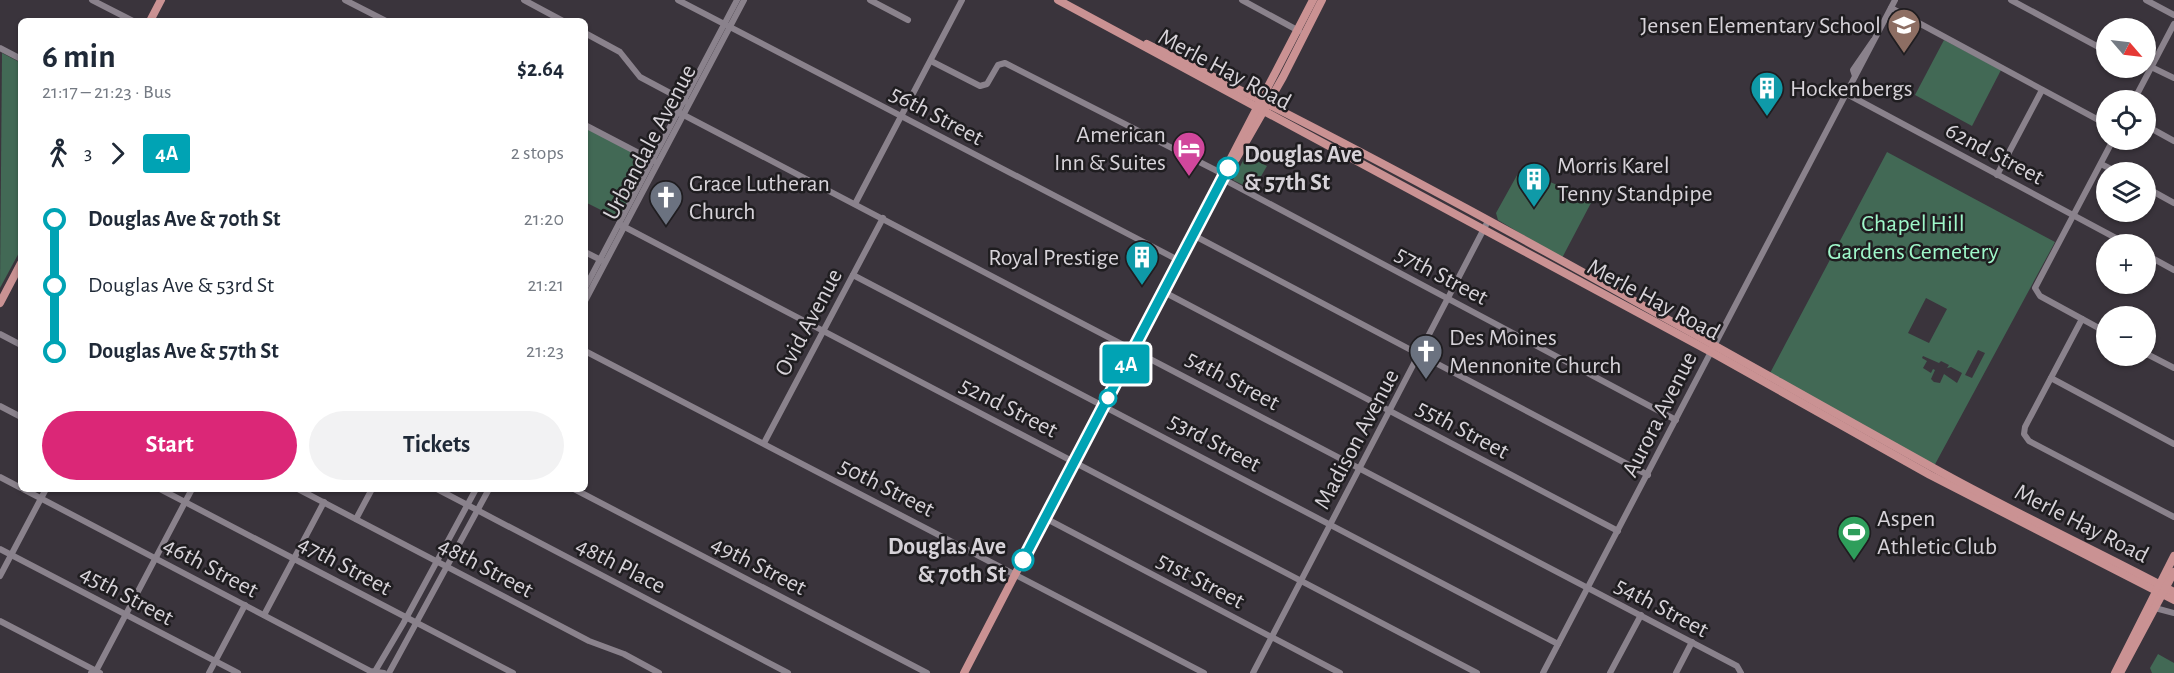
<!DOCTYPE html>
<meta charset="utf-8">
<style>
:root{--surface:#fff;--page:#f2f2f3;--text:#1f2937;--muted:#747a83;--accent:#db2777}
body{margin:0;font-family:"Alegreya Sans",sans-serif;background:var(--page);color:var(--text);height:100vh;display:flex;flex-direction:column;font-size:22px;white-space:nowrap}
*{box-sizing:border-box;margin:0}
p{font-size:20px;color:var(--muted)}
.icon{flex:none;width:33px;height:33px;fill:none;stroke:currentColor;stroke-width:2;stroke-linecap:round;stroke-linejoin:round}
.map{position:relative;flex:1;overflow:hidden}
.sheet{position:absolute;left:18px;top:18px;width:570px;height:474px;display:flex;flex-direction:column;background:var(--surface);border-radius:9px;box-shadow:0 2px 4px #0004}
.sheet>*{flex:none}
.badge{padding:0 12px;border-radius:4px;font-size:21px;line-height:39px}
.needle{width:39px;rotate:118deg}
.tools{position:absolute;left:2096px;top:18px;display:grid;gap:12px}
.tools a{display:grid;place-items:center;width:60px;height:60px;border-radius:50%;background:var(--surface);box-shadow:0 2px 4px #0004;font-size:30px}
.map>.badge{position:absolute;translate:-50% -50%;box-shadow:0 0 0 3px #fff}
.legs{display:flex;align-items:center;gap:9px;height:66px;padding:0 24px;font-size:20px}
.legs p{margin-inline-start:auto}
.summary{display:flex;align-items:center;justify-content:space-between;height:102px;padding:0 24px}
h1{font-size:33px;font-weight:700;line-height:45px}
.button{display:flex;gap:12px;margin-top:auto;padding:12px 24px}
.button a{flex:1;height:69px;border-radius:36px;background:var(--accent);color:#fff;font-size:24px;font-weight:700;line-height:69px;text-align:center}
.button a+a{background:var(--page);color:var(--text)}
ul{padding:0 24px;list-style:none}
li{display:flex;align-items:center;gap:21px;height:66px;font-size:22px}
li i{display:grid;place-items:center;width:9px;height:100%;margin:0 8px;background:currentColor}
li i::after{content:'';width:15px;height:15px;margin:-8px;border:4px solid;border-radius:50%;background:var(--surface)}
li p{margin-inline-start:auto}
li:first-child i{background:linear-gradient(#0000 50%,currentColor 0)}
li:last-child i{background:linear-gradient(currentColor 50%,#0000 0)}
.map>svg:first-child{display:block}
</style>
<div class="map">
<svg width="2174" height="673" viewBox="0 0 2174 673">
<rect width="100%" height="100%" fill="#3a343c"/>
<g fill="#426955" fill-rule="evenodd">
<polygon points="1944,40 2001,70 1972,126 1915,95"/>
<polygon points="2,53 21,63 21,249 0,288"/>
<polygon points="585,125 652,160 621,220 585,202"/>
<path d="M1887,152L2055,242L1933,468L1769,375ZM1926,298L1947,309L1929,343L1908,333ZM1978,350L1985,353L1972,378L1965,375ZM1923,356L1939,363L1941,361L1949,365L1947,368L1951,367L1962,373L1957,383L1944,374L1940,383L1934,382L1931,379L1935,370L1933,369L1931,373L1923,368L1927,361L1922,358Z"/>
<polygon points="1246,155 1267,166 1253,190 1233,180"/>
<path d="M1521,168C1544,181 1569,188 1592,201L1562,258L1498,220L1496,213Z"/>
<polygon points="2158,654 2174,663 2174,673 2152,673 2150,668"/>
</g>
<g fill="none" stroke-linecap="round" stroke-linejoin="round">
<g stroke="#8a828c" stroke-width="6">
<polyline points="92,0 133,21"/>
<polyline points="345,0 386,21"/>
<polyline points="524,0 563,21"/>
<polyline points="678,0 1180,261"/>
<polyline points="870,0 908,20"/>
<polyline points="1242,0 1299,31"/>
<polyline points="2011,0 2106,51"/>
<polyline points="2146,0 2174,15"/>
<polyline points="1891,8 2106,124"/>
<polyline points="585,33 620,52 640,77 687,102"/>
<polyline points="0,48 21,59"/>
<polyline points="931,61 980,86 987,84 998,65 1005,63 1225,175"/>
<polyline points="2145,64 2174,78"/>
<polyline points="1855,76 1853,70 1873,41"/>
<polyline points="1845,93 2127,244"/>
<polyline points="2134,100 2174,24"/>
<polyline points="678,112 1737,666 1741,673"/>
<polyline points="585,125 654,161"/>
<polyline points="2145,125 2174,141"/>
<polyline points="2101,164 2117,172"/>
<polyline points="1997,175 2042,90"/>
<polyline points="1223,179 1676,420"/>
<polyline points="2145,187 2174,203"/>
<polyline points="855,204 962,0"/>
<polyline points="619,224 1477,673"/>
<polyline points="1193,235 1648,475"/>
<polyline points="585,252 603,261"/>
<polyline points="2145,254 2174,270"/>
<polyline points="853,275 1558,644"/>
<polyline points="585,288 737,0"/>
<polyline points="1164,292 1618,531"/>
<polyline points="585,301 744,0"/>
<polyline points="2082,319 2025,427 2024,434 2029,441 2174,517"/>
<polyline points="2106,332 2040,296 2035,288 2113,140"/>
<polyline points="0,334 21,345"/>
<polyline points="585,351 1204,673"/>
<polyline points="2145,353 2174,368"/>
<polyline points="2051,378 2174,444"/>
<polyline points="0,406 21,417"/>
<polyline points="764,443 883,218"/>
<polyline points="0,477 21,488"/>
<polyline points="23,489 370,671 384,673"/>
<polyline points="160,489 513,673"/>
<polyline points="298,489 589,641 624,654 659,673"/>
<polyline points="437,489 788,673"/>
<polyline points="574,489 927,673"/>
<polyline points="1045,518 1340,673"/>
<polyline points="356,519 372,489"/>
<polyline points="0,549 238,673"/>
<polyline points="0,576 46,489"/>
<polyline points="2155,608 2174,613"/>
<polyline points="264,615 324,502"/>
<polyline points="0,621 100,673"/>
<polyline points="91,673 96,671 192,489"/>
<polyline points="209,673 245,605"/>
<polyline points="374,673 403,624 476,489"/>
<polyline points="389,673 489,489"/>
<polyline points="1253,673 1488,221"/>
<polyline points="1543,673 1895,0"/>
<polyline points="1610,673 1641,615"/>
<polyline points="1676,673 1692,642"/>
</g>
<g stroke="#ca9293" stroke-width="8">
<polyline points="1058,0 1711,352 1930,475 2174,600"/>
<polyline points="150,21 161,0"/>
<path d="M1147,44C1414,173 1671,322 1930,466C2010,511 2093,549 2174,592"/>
<polyline points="1236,159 1283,77 1322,0"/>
<polyline points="0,303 21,263"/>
<polyline points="964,673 1313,0"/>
<polyline points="2115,673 2174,556"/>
<polyline points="2120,673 2174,572"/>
</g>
</g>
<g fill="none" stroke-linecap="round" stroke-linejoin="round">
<defs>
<polyline id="line-1" points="1023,560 1228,168"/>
</defs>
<use href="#line-1" stroke="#fff" stroke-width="14"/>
<use href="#line-1" stroke="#00a3b4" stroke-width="9"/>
</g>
<defs>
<symbol id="school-pin" viewBox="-11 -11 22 30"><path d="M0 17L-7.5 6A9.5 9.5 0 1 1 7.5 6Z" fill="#8d6e63" stroke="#1f1d20"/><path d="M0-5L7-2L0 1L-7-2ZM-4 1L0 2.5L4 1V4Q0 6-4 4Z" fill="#fff"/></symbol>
<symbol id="building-pin" viewBox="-11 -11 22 30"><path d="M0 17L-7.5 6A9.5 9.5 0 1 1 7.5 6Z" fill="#0f9aa8" stroke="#1f1d20"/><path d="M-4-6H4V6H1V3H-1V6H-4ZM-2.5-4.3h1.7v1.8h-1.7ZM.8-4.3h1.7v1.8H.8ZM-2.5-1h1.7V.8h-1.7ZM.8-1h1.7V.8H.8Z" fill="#fff"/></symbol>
<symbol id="hotel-pin" viewBox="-11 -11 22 30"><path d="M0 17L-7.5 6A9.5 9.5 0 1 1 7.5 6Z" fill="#d1479c" stroke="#1f1d20"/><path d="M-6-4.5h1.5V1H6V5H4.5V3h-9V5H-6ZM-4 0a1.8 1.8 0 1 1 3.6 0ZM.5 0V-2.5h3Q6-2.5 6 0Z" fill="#fff"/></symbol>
<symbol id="church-pin" viewBox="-11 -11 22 30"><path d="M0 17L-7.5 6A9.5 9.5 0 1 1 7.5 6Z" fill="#6b7280" stroke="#1f1d20"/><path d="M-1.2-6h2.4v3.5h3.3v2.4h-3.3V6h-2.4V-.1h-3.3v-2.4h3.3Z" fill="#fff"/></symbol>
<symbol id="stadium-pin" viewBox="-11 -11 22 30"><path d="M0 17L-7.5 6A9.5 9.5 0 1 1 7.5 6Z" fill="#2e9e5b" stroke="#1f1d20"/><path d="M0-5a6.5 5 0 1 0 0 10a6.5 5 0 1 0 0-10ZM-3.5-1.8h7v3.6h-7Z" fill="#fff"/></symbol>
</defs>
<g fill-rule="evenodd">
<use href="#school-pin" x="1885" y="6" width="38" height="52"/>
<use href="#building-pin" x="1748" y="69" width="38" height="52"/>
<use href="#hotel-pin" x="1170" y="129" width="38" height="52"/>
<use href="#building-pin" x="1515" y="160" width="38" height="52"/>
<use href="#church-pin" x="647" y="178" width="38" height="52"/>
<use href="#building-pin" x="1123" y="238" width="38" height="52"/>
<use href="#church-pin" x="1407" y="332" width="38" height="52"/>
<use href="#stadium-pin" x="1835" y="513" width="38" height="52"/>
</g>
<g fill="#fff" stroke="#00a3b4" stroke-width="3">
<circle cx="1228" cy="168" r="10"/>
<circle cx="1108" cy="398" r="8"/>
<circle cx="1023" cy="560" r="10"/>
</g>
<g text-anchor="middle" stroke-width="5" stroke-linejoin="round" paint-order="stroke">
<g font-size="24" fill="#d7d3d9" stroke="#1f1d20" text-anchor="start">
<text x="1881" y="33" text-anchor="end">Jensen Elementary School</text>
<text x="1790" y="96">Hockenbergs</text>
<text x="1166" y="142" text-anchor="end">American<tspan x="1166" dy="28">Inn &amp; Suites</tspan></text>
<text x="1557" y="173">Morris Karel<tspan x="1557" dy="28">Tenny Standpipe</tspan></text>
<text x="689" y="191">Grace Lutheran<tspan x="689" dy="28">Church</tspan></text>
<text x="1119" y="265" text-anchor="end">Royal Prestige</text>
<text x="1449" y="345">Des Moines<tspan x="1449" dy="28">Mennonite Church</tspan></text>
<text x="1877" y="526">Aspen<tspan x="1877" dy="28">Athletic Club</tspan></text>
</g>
<g font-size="24" fill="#d7d3d9" stroke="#1f1d20">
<text transform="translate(1225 69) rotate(28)" y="8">Merle Hay Road</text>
<text transform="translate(937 115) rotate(28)" y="8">56th Street</text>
<text transform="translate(649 142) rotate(-62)" y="8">Urbandale Avenue</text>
<text transform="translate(1995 153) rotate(28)" y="8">62nd Street</text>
<text transform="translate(1442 275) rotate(28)" y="8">57th Street</text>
<text transform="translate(1654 299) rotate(28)" y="8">Merle Hay Road</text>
<text transform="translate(808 322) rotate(-62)" y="8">Ovid Avenue</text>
<text transform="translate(1233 380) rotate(28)" y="8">54th Street</text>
<text transform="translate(1009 407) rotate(27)" y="8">52nd Street</text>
<text transform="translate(1659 414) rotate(-63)" y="8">Aurora Avenue</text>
<text transform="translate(1463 429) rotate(28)" y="8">55th Street</text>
<text transform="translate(1356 439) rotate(-62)" y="8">Madison Avenue</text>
<text transform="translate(1215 442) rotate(28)" y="8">53rd Street</text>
<text transform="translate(887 487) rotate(27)" y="8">50th Street</text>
<text transform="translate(2082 523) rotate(27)" y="8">Merle Hay Road</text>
<text transform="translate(345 565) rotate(28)" y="8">47th Street</text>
<text transform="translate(621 565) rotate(27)" y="8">48th Place</text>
<text transform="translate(759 565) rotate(27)" y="8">49th Street</text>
<text transform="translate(211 567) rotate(28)" y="8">46th Street</text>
<text transform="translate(486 567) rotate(28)" y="8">48th Street</text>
<text transform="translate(1201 580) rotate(28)" y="8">51st Street</text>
<text transform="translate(127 595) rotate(28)" y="8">45th Street</text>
<text transform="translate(1662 607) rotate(28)" y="8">54th Street</text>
</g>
<g font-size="24" font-weight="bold" fill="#d7d3d9" stroke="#1f1d20" text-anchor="start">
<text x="1244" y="162">Douglas Ave<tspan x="1244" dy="28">&amp; 57th St</tspan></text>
<text x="1006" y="554" text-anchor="end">Douglas Ave<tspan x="1006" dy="28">&amp; 70th St</tspan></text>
</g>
<g font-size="24" fill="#9ff8ca" stroke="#1f1d20">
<text x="1913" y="231">Chapel Hill<tspan x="1913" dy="28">Gardens Cemetery</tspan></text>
</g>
</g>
</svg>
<div class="tools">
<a><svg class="needle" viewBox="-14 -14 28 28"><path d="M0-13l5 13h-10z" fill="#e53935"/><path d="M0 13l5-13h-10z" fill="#747a83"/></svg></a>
<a><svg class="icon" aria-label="locate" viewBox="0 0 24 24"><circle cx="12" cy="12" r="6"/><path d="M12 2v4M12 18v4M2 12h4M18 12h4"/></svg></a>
<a><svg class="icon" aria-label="layers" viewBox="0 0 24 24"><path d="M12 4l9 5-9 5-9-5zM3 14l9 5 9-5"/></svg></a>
<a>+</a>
<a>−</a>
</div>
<b class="badge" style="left:1126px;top:364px;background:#00a3b4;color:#fff">4A</b>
<section class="sheet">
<div class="summary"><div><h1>6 min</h1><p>21:17 – 21:23 · Bus</p></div><b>$2.64</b></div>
<div class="legs"><svg class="icon" aria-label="walk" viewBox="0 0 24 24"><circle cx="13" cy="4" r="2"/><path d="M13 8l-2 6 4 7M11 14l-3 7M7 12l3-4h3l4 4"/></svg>3<svg class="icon" aria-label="forward" viewBox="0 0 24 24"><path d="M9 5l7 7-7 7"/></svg><b class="badge" style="background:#00a3b4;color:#fff">4A</b><p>2 stops</p></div>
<ul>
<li><i style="color:#00a3b4"></i><b>Douglas Ave &amp; 70th St</b><p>21:20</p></li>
<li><i style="color:#00a3b4"></i><span>Douglas Ave &amp; 53rd St</span><p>21:21</p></li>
<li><i style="color:#00a3b4"></i><b>Douglas Ave &amp; 57th St</b><p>21:23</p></li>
</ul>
<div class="button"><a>Start</a><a>Tickets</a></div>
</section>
</div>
